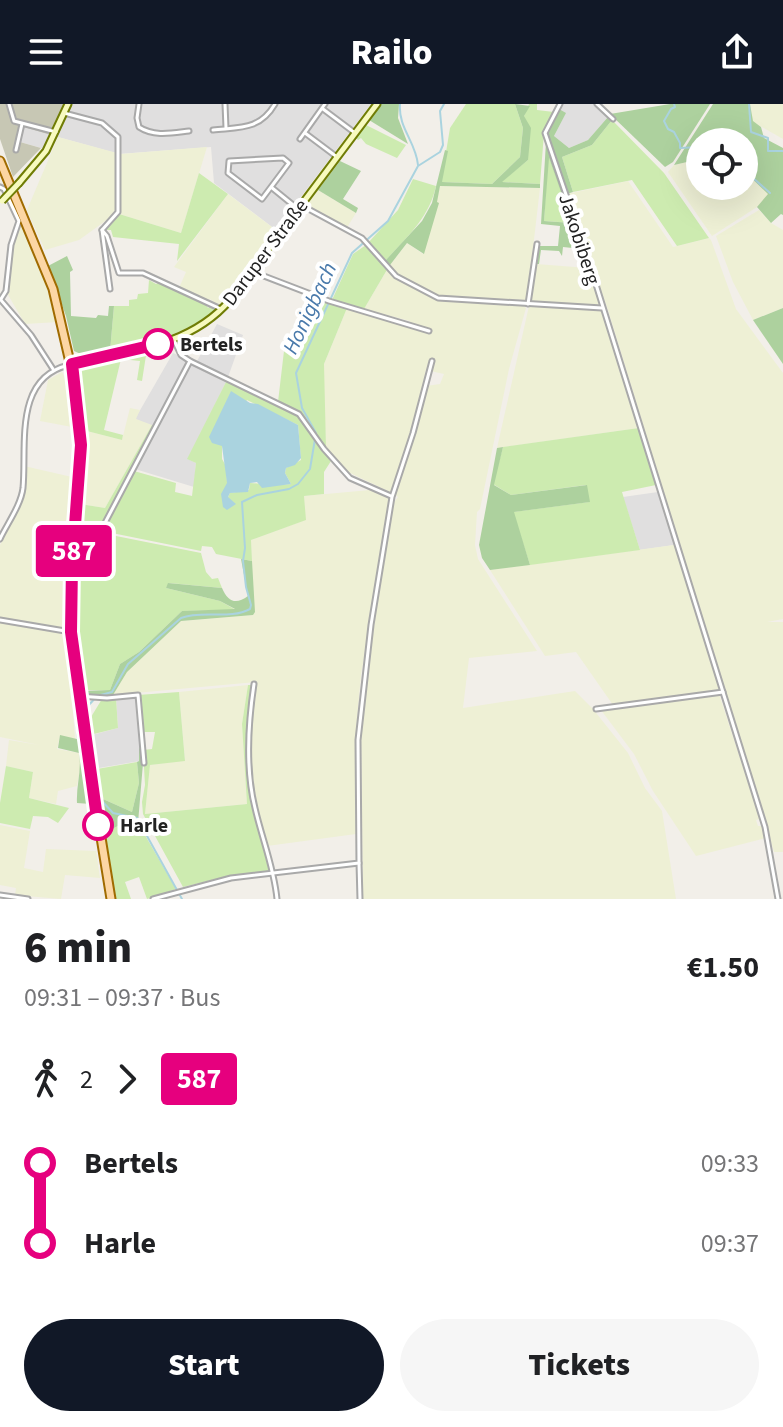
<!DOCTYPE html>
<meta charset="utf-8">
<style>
:root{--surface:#fff;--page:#f6f6f6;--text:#202124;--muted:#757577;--accent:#111827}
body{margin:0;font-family:"Source Sans 3",sans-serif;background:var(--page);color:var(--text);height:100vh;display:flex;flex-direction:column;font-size:30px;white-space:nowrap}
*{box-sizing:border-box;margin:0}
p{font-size:26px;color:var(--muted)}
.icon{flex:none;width:44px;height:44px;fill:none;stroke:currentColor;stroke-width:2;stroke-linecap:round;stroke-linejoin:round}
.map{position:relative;height:795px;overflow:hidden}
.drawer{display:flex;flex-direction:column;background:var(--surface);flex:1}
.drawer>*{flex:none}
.badge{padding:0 16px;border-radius:6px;font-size:28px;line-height:52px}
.fabs{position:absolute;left:686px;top:24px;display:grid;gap:16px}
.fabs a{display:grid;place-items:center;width:72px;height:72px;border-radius:50%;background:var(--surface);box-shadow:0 8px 32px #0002;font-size:40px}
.map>.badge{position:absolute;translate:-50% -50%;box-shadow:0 0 0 4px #fff}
.legs{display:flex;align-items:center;gap:12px;height:88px;padding:0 24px;font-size:26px}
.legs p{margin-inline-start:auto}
.headline{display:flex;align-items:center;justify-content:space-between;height:136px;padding:0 24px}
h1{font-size:44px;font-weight:800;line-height:60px}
.cta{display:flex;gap:16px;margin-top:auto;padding:16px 24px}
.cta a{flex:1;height:92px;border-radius:48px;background:var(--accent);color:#fff;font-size:32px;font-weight:800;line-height:92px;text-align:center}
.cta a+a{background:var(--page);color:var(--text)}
ul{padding:0 24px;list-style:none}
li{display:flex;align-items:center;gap:28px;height:80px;font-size:30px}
li i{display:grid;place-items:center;width:12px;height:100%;margin:0 10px;background:currentColor}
li i::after{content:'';width:20px;height:20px;margin:-10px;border:6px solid;border-radius:50%;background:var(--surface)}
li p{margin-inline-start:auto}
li:first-child i{background:linear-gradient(#0000 50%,currentColor 0)}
li:last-child i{background:linear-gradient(currentColor 50%,#0000 0)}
header{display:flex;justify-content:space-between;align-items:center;height:104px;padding:0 24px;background:var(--accent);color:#fff;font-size:36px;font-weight:800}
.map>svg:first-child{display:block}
</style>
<header><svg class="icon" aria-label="menu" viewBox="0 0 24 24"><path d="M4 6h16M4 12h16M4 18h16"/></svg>Railo<svg class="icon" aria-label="share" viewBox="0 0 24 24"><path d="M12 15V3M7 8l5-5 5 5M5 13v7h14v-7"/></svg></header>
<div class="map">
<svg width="783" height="795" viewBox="0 0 783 795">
<rect width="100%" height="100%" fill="#f2efe9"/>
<g fill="#e0dfdf">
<polygon points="64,0 371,0 276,126 214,79 211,43 119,50 58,33 45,45 20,38 24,22 51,30"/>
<polygon points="562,0 594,0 608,13 588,36 569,44 554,32 565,10 559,5"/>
<polygon points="217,220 243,231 227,276 188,355 196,359 194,383 135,365 157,324 135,315 173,249 196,259"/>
<polygon points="658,388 674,441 640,446 623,393"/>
<polygon points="137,592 141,641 140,657 93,665 88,632 118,624 116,594"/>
</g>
<polygon fill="#c7c7b4" points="0,0 64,0 51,31 24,23 20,38 41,44 13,73 0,35"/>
<g fill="#eef0d5">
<polygon points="750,0 783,0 783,35 753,18"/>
<polygon points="58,33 117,49 115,110 79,136 45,146 27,106"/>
<polygon points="207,43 181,129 119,110 121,50"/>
<polygon points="700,55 700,82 744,82 744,67 769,90 757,103 712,132 668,68 674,61"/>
<polygon points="628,77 673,143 709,134 711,136 736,205 783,269 783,515 767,518 783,518 783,748 774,748 607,203 567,90"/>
<polygon points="440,82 540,84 527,196 455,194 455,198 524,202 526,204 509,265 480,405 477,408 475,441 478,455 537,547 469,554 463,604 575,587 593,605 628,649 645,684 662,707 676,795 363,795 361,628 378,490 394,398 398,393 394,390 426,282 440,280 444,270 426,266 412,326 392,389 348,368 326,344 323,269 324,260 347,204 410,222 410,217 364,205 390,161 407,139 423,150"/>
<polygon points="318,86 356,109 346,125 305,102"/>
<polygon points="228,90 276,126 219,202 210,195 207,197 179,184 186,168 174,163"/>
<polygon points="759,106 771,119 783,126 783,204 753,216 733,178 716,132"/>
<polygon points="21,117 44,175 58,218 25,220 7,189 12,142"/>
<polygon points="536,160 588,164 600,202 530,198"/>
<polygon points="529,202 601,205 639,324 497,344"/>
<polygon points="62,268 66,276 72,323 40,317 48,276"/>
<polygon points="130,304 140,306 136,315 152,321 105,404 80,400 83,326 122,336"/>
<polygon points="24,362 72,373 65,526 0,514 0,441 24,392"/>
<polygon points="370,386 391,394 361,571 356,627 356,730 267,742 255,702 251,658 250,620 256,578 113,591 127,568 181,517 253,511 251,436 305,416 304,392"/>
<polygon points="674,441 720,585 718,587 613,601 576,548 545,552 490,466"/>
<polygon points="0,518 67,530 75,635 60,632 57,645 79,649 81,660 77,682 58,687 56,700 29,694 33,668 6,662 9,636 39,641 0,633"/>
<polygon points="248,581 242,620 247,700 145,710 150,661 185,656 179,588"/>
<polygon points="719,590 760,715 756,716 758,722 763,722 766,734 696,752 653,687 634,650 601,606"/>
<polygon points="0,721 30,727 24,764 43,768 46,745 96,747 100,774 65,771 61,795 15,791 16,784 0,781"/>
</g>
<g fill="#cdebb0" fill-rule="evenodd">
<polygon points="466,0 515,0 523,24 520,53 492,80 441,78 450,24"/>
<polygon points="529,0 537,0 537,6 554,8 544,29 540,80 501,78 528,56 524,12"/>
<polygon points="612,16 664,69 709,134 677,142 632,76 573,88 562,53 592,41"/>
<polygon points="366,21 406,41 397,54 366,40 361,34 358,36 356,34"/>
<polygon points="548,51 573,119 544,117"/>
<polygon points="199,69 228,90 177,157 179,140 113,133 111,126 103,126 119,110 181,129"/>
<path d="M413,75L436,82C429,114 407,133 385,157L368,139L398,106Z"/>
<polygon points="366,141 388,164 364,205 332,196 353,150"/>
<path d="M149,176L156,180L160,178L205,198L208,204L211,201L218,204C185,231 150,239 110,247L114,202H129V196L137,195L138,190L148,189Z"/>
<polygon points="309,191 347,204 324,260 326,344 307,315 278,298 284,247"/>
<path d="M147,245L142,277L137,276L140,257L121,255L104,326L123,331L122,336L83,326C82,312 76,280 81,268C87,254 132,249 147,245Z"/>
<path d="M227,276L297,310L331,357L324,368V390L304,392L306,416L251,436L252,457L216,450L212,443L202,442L201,447L102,427L134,367L176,379L175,388L192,392L196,359L187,355ZM247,296L298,321L301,356L286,364L285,369L291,380L277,381L250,379L249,386L230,389L228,393L226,362L222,355V342Z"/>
<polygon points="152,321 154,322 99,429 80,448 76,447 80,400 105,404"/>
<polygon points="639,324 656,381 622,388 640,446 530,461 513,408 589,398 586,381 511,391 493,380 503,343"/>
<polygon points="101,429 201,449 206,468 212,475 218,474 222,484 169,479 166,484 220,497 236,506 182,507 139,548 120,560 110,586 80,586 73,526 75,469 82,469"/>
<polygon points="248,581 253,581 247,619 253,703 273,767 232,771 183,783 143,710 142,698 145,681 143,646 152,645 155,628 142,628 138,591 179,588 185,657 150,661 145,710 247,700 242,620"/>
<polygon points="116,594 118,624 94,630 91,613 102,595"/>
<polygon points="137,658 139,679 132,708 103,695 97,665"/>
<polygon points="6,662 33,668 29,694 69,704 58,719 48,713 33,712 30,725 0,719 0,699"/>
<polygon points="130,716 138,719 176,785 147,795 139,773 125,778 131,795 113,795 102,730"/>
</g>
<g fill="#add19e" fill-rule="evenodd">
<polygon points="381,0 399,0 398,14 408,40 369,16"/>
<polygon points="515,0 530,2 524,12 531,24 528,56 502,78 540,80 540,84 440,82 437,98 439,99 424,150 407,139 390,161 385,157 422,117 432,99 445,46 448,47 442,78 492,80 520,53 523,24"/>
<polygon points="670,0 710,0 673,58 665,63 610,10"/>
<polygon points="713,0 750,0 753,17 761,23 764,34 783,44 783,111 781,110 771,119 757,103 768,90 744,67 744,38 700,38 700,55 674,61"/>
<polygon points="559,5 566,9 554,32 569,44 588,36 608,13 612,16 592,41 562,53 573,88 567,90 547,29"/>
<path d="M546,38L582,145L563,143L562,152L559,147L541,146L539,160H536L539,142H558L560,122L541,120ZM549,54L572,119L544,117Z"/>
<polygon points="340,57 361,67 343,95 358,104 356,109 318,86"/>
<polygon points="67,152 73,166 70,168 71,212 96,214 98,211 108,212 109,202 114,202 110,247 83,251 74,247 66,212 48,162"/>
<polygon points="783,204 783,260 753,216"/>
<polygon points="503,343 494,381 511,391 587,381 590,398 514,408 530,461 490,466 482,454 479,441 497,344"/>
<path d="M241,455L252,457L255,508L253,511L181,517L127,568L113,591H81L80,587L110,586L120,560L139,548L182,507L235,505L220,497L166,484L168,479L222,484C228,498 236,501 248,492Z"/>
<path d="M73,599H75L91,700L77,699C76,682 82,666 79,649L58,644L60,631L77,635Z"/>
<polygon points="139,641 143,659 138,719 130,716 102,730 93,665 97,665 103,695 132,708 139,679 137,658 139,657"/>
</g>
<polygon fill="#aad3df" points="231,287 250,299 258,300 298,321 301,354 295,361 286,364 285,369 291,380 262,384 257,378 250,379 248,388 230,389 228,393 236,400 227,406 223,403 221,390 227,379 222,342 212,339 209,333"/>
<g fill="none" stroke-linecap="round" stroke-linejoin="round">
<g stroke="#aad3df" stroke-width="2">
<path d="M400,0C398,24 416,38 418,61"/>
<polyline points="674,0 675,3 671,5 664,17 668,25 674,28 680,39 680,44 700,43"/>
<polyline points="749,0 751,28 768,34 768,47 783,47"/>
<polyline points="744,66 770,89"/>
<path d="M182,795L137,714L113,709L101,696L88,602L97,592L112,588L128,560L181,514C202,506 230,516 250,505L251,501L246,483L243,457L245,444L242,398L257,391L289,385L298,380L310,365L316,329L302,304L296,269L352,149L388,117L418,62L440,48L443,41L440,7L444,0"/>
</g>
<defs>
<g id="street">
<polyline points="9,0 14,17 56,28"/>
<path d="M139,0L137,14L139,23C154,33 172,29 189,27"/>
<polyline points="225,0 226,24"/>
<polyline points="560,0 545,29 589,158 765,723 778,795"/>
<polyline points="597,0 613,15"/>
<polyline points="323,5 355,29"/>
<polyline points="64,9 102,19 118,33 118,108 102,126 110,185"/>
<path d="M213,26C240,23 260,26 275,0"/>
<polyline points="305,29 337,53"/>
<polyline points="300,35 325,0"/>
<polyline points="16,46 22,20"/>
<polyline points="0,83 4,85 19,117 11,141 6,187 1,195"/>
<polyline points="271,83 262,95 228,69 229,57 283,54 289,59 271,83 298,105"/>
<polyline points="301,101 362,134 396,172 438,194 602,204"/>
<polyline points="102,126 107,132 119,169 143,169 221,205"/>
<polyline points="251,167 329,197 429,227"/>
<polyline points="0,195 31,231 53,265"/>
<polyline points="528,200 537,140"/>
<polyline points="174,236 181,251 190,257 299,310 324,345 350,374 391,392"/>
<path d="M0,435C7,420 21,401 23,384C27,342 13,274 69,261"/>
<polyline points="86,455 190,257"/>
<polyline points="0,516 71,528"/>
<path d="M254,580C248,620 245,664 255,704C262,735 274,763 277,795"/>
<polyline points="78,592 107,594 138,591 144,659"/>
<polyline points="596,605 723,588"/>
<polyline points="359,759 360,795"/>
<polyline points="0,791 28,795"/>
<polyline points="153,795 231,774 359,759 358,636 371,521 392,393 413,329 432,257"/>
</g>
<g id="secondary">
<polyline points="19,79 46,47 68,0"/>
<path d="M72,260C128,247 190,243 230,196L377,0"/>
</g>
<polyline id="primary" points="0,57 53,185 75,280 81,361 72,461 71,528 78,592 111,795"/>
</defs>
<use href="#street" stroke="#a9a9a9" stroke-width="7"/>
<use href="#secondary" stroke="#707d05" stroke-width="9"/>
<use href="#primary" stroke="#a06b00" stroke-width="11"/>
<use href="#street" stroke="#fff" stroke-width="3"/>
<use href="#secondary" stroke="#f7fabf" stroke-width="5"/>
<use href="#primary" stroke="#fcd6a4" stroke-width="7"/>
<defs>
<polyline id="secondary-bridge" points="2,97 19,79"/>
</defs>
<use href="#secondary-bridge" stroke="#707d05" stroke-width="9" stroke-linecap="butt"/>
<use href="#secondary-bridge" stroke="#f7fabf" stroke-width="5"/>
</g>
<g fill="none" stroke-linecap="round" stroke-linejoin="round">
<defs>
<polyline id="line-1" points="98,721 71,528 72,461 81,341 72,260 158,240"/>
</defs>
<use href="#line-1" stroke="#fff" stroke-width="18"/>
<use href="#line-1" stroke="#e6007e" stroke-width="12"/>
</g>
<g fill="#fff" stroke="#e6007e" stroke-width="4">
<circle cx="158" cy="240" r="14"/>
<circle cx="98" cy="721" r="14"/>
</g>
<g text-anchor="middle" stroke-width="8" stroke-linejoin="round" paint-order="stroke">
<g font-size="20" fill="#222" stroke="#fff">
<text transform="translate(580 135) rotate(72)" y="7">Jakobiberg</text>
<text transform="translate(265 148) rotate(-53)" y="7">Daruper Straße</text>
</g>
<g font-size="20" font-weight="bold" fill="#222" stroke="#fff" text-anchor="start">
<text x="180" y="247">Bertels</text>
<text x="120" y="728">Harle</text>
</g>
<g font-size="22" font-style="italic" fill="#4a7aab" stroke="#fff">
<text transform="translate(309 204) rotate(-65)" y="8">Honigbach</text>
</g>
</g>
</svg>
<div class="fabs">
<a><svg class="icon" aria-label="locate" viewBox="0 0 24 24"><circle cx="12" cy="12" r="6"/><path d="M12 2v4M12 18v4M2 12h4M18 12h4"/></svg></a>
</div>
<b class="badge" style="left:74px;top:447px;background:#e6007e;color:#fff">587</b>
</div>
<section class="drawer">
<div class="headline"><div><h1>6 min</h1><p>09:31 – 09:37 · Bus</p></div><b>€1.50</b></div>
<div class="legs"><svg class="icon" aria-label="walk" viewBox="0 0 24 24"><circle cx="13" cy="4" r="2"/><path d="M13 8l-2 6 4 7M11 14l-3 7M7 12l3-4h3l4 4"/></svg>2<svg class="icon" aria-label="forward" viewBox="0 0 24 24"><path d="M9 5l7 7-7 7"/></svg><b class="badge" style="background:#e6007e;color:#fff">587</b></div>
<ul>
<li><i style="color:#e6007e"></i><b>Bertels</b><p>09:33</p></li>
<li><i style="color:#e6007e"></i><b>Harle</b><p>09:37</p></li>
</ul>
<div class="cta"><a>Start</a><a>Tickets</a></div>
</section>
